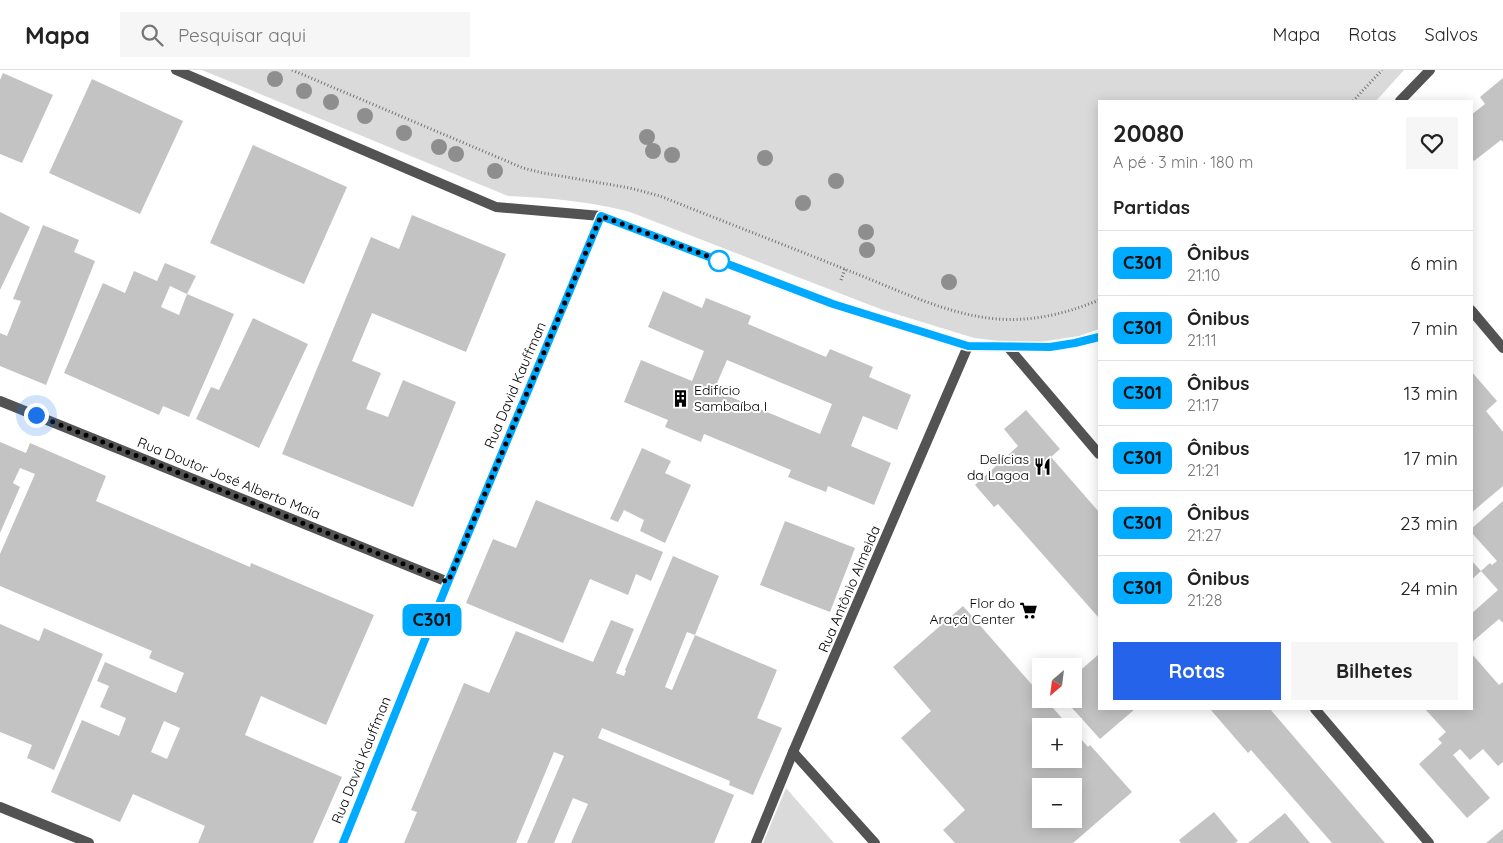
<!DOCTYPE html>
<html lang="pt">
<meta charset="utf-8">
<style>
:root{--surface:#fff;--page:#f6f6f6;--text:#222;--muted:#767676;--line:#e0e0e0;--accent:#2563eb}
body{margin:0;font-family:Quicksand,sans-serif;background:var(--page);color:var(--text);height:100vh;display:flex;flex-direction:column;font-size:19px;white-space:nowrap}
*{box-sizing:border-box;margin:0}
p{font-size:16px;color:var(--muted)}
.icon{flex:none;width:28px;height:28px;fill:none;stroke:currentColor;stroke-width:2;stroke-linecap:round;stroke-linejoin:round}
.map{position:relative;flex:1;overflow:hidden}
.side{position:absolute;left:1098px;top:30px;width:375px;height:610px;display:flex;flex-direction:column;background:var(--surface);border-radius:0px;box-shadow:0 2px 12px #0003}
.side>*{flex:none}
.badge{padding:0 10px;border-radius:8px;font-size:18px;line-height:32px}
.needle{width:32px;rotate:208deg}
.controls{position:absolute;left:1032px;top:588px;display:grid;gap:10px}
.controls a{display:grid;place-items:center;width:50px;height:50px;border-radius:0px;background:var(--surface);box-shadow:0 2px 12px #0003;font-size:25px}
.you{position:absolute;width:25px;height:25px;margin:-12px;border:4px solid #fff;border-radius:50%;background:#1a73e8;box-shadow:0 0 0 8px #1a73e833}
.map>.badge{position:absolute;translate:-50% -50%;box-shadow:0 0 0 2px #fff}
h2{padding:0 15px;font-size:19px;line-height:45px}
.round{display:grid;place-items:center;flex:none;width:52px;height:52px;border-radius:0px;background:var(--page)}
.head{display:flex;align-items:center;justify-content:space-between;height:85px;padding:0 15px}
h1{font-size:24px;font-weight:700;line-height:38px}
.cta{display:flex;gap:10px;margin-top:auto;padding:10px 15px}
.cta a{flex:1;height:58px;border-radius:0px;background:var(--accent);color:#fff;font-size:20px;font-weight:700;line-height:58px;text-align:center}
.cta a+a{background:var(--page);color:var(--text)}
ul{padding:0;list-style:none}
li{display:flex;align-items:center;gap:15px;height:65px;padding:0 15px;border-top:1px solid var(--line)}
li div{flex:1}
li b{display:block;font-size:19px}
li em{font-style:normal}
li .badge{min-width:55px;font-weight:700;text-align:center}
header{display:flex;align-items:center;gap:30px;box-sizing:border-box;height:70px;padding:0 25px;background:var(--surface);border-bottom:1px solid var(--line)}
header strong{font-size:24px}
nav{display:flex;gap:28px;margin-inline-start:auto;font-size:18px}
.search{width:350px;height:45px;background:var(--page);display:flex;align-items:center;gap:12px;box-sizing:border-box;padding:0 18px;border-radius:0px;color:var(--muted);font-size:19px}
.map>svg:first-child{display:block}
</style>
<header>
<strong>Mapa</strong>
<div class="search"><svg class="icon" aria-label="search" viewBox="0 0 24 24"><circle cx="10" cy="10" r="6"/><path d="M15 15l6 6"/></svg>Pesquisar aqui</div>
<nav><a>Mapa</a><a>Rotas</a><a>Salvos</a></nav>
</header>
<div class="map">
<svg width="1503" height="773" viewBox="0 0 1503 773">
<rect width="100%" height="100%" fill="#fff"/>
<g fill="#dadada">
<path d="M202,0H1404L1376,31H1099V259L1079,266L1040,272L999,271L974,268L883,240L630,142C590,131 549,128 508,126Z"/>
<polygon points="786,718 834,773 763,773"/>
</g>
<g fill="#c3c3c3" fill-rule="evenodd">
<polygon points="3,3 53,25 22,93 0,84 0,10"/>
<polygon points="1503,8 1503,72 1501,70 1474,91 1471,87 1471,45 1485,34 1480,27"/>
<polygon points="92,9 183,51 140,144 49,103"/>
<polygon points="253,75 347,117 304,214 210,173"/>
<polygon points="0,142 30,157 0,220"/>
<polygon points="412,145 506,184 466,282 372,243 352,291 381,303 366,339 388,347 403,310 456,332 413,437 282,384 371,167 399,179"/>
<polygon points="43,155 79,170 74,182 95,191 46,315 0,296 0,263 7,266 21,231 13,229"/>
<path d="M165,193L196,206L187,224L234,244L189,347L163,336L159,345L64,303L103,213L125,223L134,201L157,211ZM170,216L187,224L179,245L161,237Z"/>
<path d="M663,221L702,238L706,228L751,246L748,254L826,287L830,279L873,297L869,307L911,325L897,360L863,346L851,376L891,393L874,435L828,416L826,422L788,407L791,400L704,364L701,372L665,357L668,350L624,332L641,290L692,311L704,281L648,257ZM727,290L832,334L820,364L714,320Z"/>
<polygon points="253,248 308,274 259,378 196,349 211,317 219,320"/>
<polygon points="1471,301 1497,331 1486,341 1503,362 1503,416 1471,443"/>
<polygon points="1026,340 1060,379 1051,387 1099,442 1099,548 998,434 994,437 975,415 1018,376 1004,359"/>
<path d="M0,372L26,383L30,373L106,406L96,431L250,497L251,493L374,545L326,655L261,626L245,665L342,707L313,773H198L205,756L133,724L120,752L51,722L82,650L119,666L126,648L100,637L109,616L97,611L105,592L176,623L184,603L149,588L152,581L0,516V484L35,404L20,398L13,413L20,417L0,463ZM164,651L180,658L167,689L151,682Z"/>
<polygon points="642,378 671,391 665,403 691,415 665,473 640,461 644,450 624,440 618,452 610,449"/>
<polygon points="536,430 663,482 651,511 636,504 628,525 590,509 563,573 466,533 493,469 516,478"/>
<polygon points="1503,431 1503,553 1499,549 1471,573 1471,544 1498,520 1481,501 1490,493 1492,495 1497,491 1471,462 1471,459"/>
<polygon points="785,451 855,478 830,542 760,515"/>
<path d="M673,486L719,506L695,565L777,600L757,648L782,658L753,725L729,715L730,711L602,658L598,668L734,725L714,773H571L588,734L573,728L554,773H527L564,686L554,682L516,773H404L417,742L411,740L464,613L489,623L516,561L593,592L611,550L634,559L616,603L624,606L626,601L625,600ZM687,562L695,565L672,620L665,617Z"/>
<polygon points="1471,490 1481,501 1471,510"/>
<path d="M963,536L1041,625V629H1045L1069,656H1041V689H1074V661L1088,677L1090,675L1132,722L1073,773H955L943,760L965,740L901,668L931,641L893,597ZM1041,716H1074V749H1041Z"/>
<polygon points="0,554 39,571 44,558 103,584 54,700 27,688 32,675 0,662"/>
<polygon points="1471,583 1499,615 1503,612 1503,692 1498,696 1483,679 1470,690 1460,679 1453,685 1490,728 1467,748 1419,694 1442,673 1438,669 1446,662 1425,639 1471,639"/>
<polygon points="1099,584 1099,639 1135,639 1100,669 1064,629 1074,629 1074,606"/>
<polygon points="1210,639 1270,639 1385,773 1332,773 1251,680 1248,683"/>
<polygon points="1214,742 1238,771 1235,773 1181,773 1179,770"/>
<polygon points="1285,743 1310,773 1248,773"/>
<polygon points="1503,759 1503,773 1486,773"/>
</g>
<g fill="none" stroke-linecap="round" stroke-linejoin="round">
<g stroke="#757575" stroke-width="3" stroke-dasharray="1 2.5" stroke-linecap="butt">
<path d="M292,0L523,98L543,103L630,118L660,126C722,151 785,175 847,200C891,217 941,242 988,248C1027,253 1063,245 1099,230"/>
<polyline points="1353,31 1382,0"/>
<polyline points="841,210 845,199"/>
</g>
<g stroke="#535353" stroke-width="10">
<polyline points="176,0 496,137 601,146 833,234 968,276 1050,277 1075,273 1099,267"/>
<polyline points="1400,31 1430,0"/>
<polyline points="1471,240 1503,278"/>
<polyline points="1008,277 1099,384"/>
<polyline points="0,331 448,512"/>
<polyline points="1315,639 1429,773"/>
<polyline points="793,682 875,773"/>
<polyline points="0,737 89,773"/>
<polyline points="343,773 448,512 601,146"/>
<polyline points="756,773 793,682 968,276"/>
</g>
</g>
<g fill="#8e8e8e">
<circle cx="275" cy="9" r="8"/>
<circle cx="304" cy="21" r="8"/>
<circle cx="331" cy="32" r="8"/>
<circle cx="365" cy="46" r="8"/>
<circle cx="404" cy="63" r="8"/>
<circle cx="647" cy="67" r="8"/>
<circle cx="439" cy="77" r="8"/>
<circle cx="653" cy="81" r="8"/>
<circle cx="456" cy="84" r="8"/>
<circle cx="672" cy="85" r="8"/>
<circle cx="765" cy="88" r="8"/>
<circle cx="495" cy="101" r="8"/>
<circle cx="836" cy="111" r="8"/>
<circle cx="803" cy="133" r="8"/>
<circle cx="866" cy="162" r="8"/>
<circle cx="867" cy="180" r="8"/>
<circle cx="949" cy="212" r="8"/>
</g>
<g fill="none" stroke-linecap="round" stroke-linejoin="round">
<defs>
<polyline id="line" points="343,773 448,512 601,146 833,234 968,276 1050,277 1075,273 1099,267"/>
</defs>
<use href="#line" stroke="#fff" stroke-width="11"/>
<use href="#line" stroke="#0af" stroke-width="8"/>
<polyline stroke="#000" stroke-width="5" stroke-dasharray="0 9" points="36,345 448,512 601,146 726,193 719,191"/>
</g>
<defs>
<symbol id="building-bare" viewBox="-9 -9 18 18"><path d="M-4-6H4V6H1V3H-1V6H-4ZM-2.5-4.3h1.7v1.8h-1.7ZM.8-4.3h1.7v1.8H.8ZM-2.5-1h1.7V.8h-1.7ZM.8-1h1.7V.8H.8Z" fill="#000" stroke="#fff" stroke-width="2.5" paint-order="stroke"/></symbol>
<symbol id="restaurant-bare" viewBox="-9 -9 18 18"><path d="M-5-6h1v4h1v-4h1v4h1v-4h1v5L-1.5 .5V6h-2V.5L-5-1ZM5-6V6H3V1.5H1.5Q1.5-4 5-6Z" fill="#000" stroke="#fff" stroke-width="2.5" paint-order="stroke"/></symbol>
<symbol id="supermarket-bare" viewBox="-9 -9 18 18"><path d="M-6-5.5h2.5l.6 2H6L4.5 2H-2.5L-4.4-4H-6ZM-1.5 3.2a1.3 1.3 0 1 0 .1 0ZM3 3.2a1.3 1.3 0 1 0 .1 0Z" fill="#000" stroke="#fff" stroke-width="2.5" paint-order="stroke"/></symbol>
</defs>
<g fill-rule="evenodd">
<use href="#building-bare" x="668" y="316" width="25" height="25"/>
<use href="#restaurant-bare" x="1030" y="384" width="25" height="25"/>
<use href="#supermarket-bare" x="1016" y="528" width="25" height="25"/>
</g>
<circle fill="#fff" stroke="#0af" stroke-width="2.5" cx="719" cy="191" r="10"/>
<g text-anchor="middle" stroke-width="4" stroke-linejoin="round" paint-order="stroke">
<g font-size="14" fill="#000" stroke="#fff">
<text transform="translate(515 315) rotate(-67)" y="5">Rua David Kauffman</text>
<text transform="translate(229 408) rotate(22)" y="5">Rua Doutor José Alberto Maia</text>
<text transform="translate(849 519) rotate(-67)" y="5">Rua Antônio Almeida</text>
<text transform="translate(361 690) rotate(-68)" y="5">Rua David Kauffman</text>
</g>
<g font-size="14" fill="#000" stroke="#fff" text-anchor="end">
<text x="694" y="325" text-anchor="start">Edifício<tspan x="694" dy="16">Sambaíba I</tspan></text>
<text x="1029" y="394">Delícias<tspan x="1029" dy="16">da Lagoa</tspan></text>
<text x="1015" y="538">Flor do<tspan x="1015" dy="16">Araçá Center</tspan></text>
</g>
</g>
</svg>
<div class="controls">
<a><svg class="needle" viewBox="-14 -14 28 28"><path d="M0-13l5 13h-10z" fill="#e53935"/><path d="M0 13l5-13h-10z" fill="#767676"/></svg></a>
<a>+</a>
<a>−</a>
</div>
<div class="you" style="left:36px;top:345px"></div>
<b class="badge" style="left:432px;top:550px;background:#0af;color:#111">C301</b>
<section class="side">
<div class="head"><div><h1>20080</h1><p>A pé · 3 min · 180 m</p></div><a class="round"><svg class="icon" aria-label="heart" viewBox="0 0 24 24"><path d="M12 20l-8-8c-3-5 5-10 8-4 3-6 11-1 8 4z"/></svg></a></div>
<h2>Partidas</h2>
<ul>
<li><span class="badge" style="background:#0af;color:#111">C301</span><div><b>Ônibus</b><p>21:10</p></div><em>6 min</em></li>
<li><span class="badge" style="background:#0af;color:#111">C301</span><div><b>Ônibus</b><p>21:11</p></div><em>7 min</em></li>
<li><span class="badge" style="background:#0af;color:#111">C301</span><div><b>Ônibus</b><p>21:17</p></div><em>13 min</em></li>
<li><span class="badge" style="background:#0af;color:#111">C301</span><div><b>Ônibus</b><p>21:21</p></div><em>17 min</em></li>
<li><span class="badge" style="background:#0af;color:#111">C301</span><div><b>Ônibus</b><p>21:27</p></div><em>23 min</em></li>
<li><span class="badge" style="background:#0af;color:#111">C301</span><div><b>Ônibus</b><p>21:28</p></div><em>24 min</em></li>
</ul>
<div class="cta"><a>Rotas</a><a>Bilhetes</a></div>
</section>
</div>
